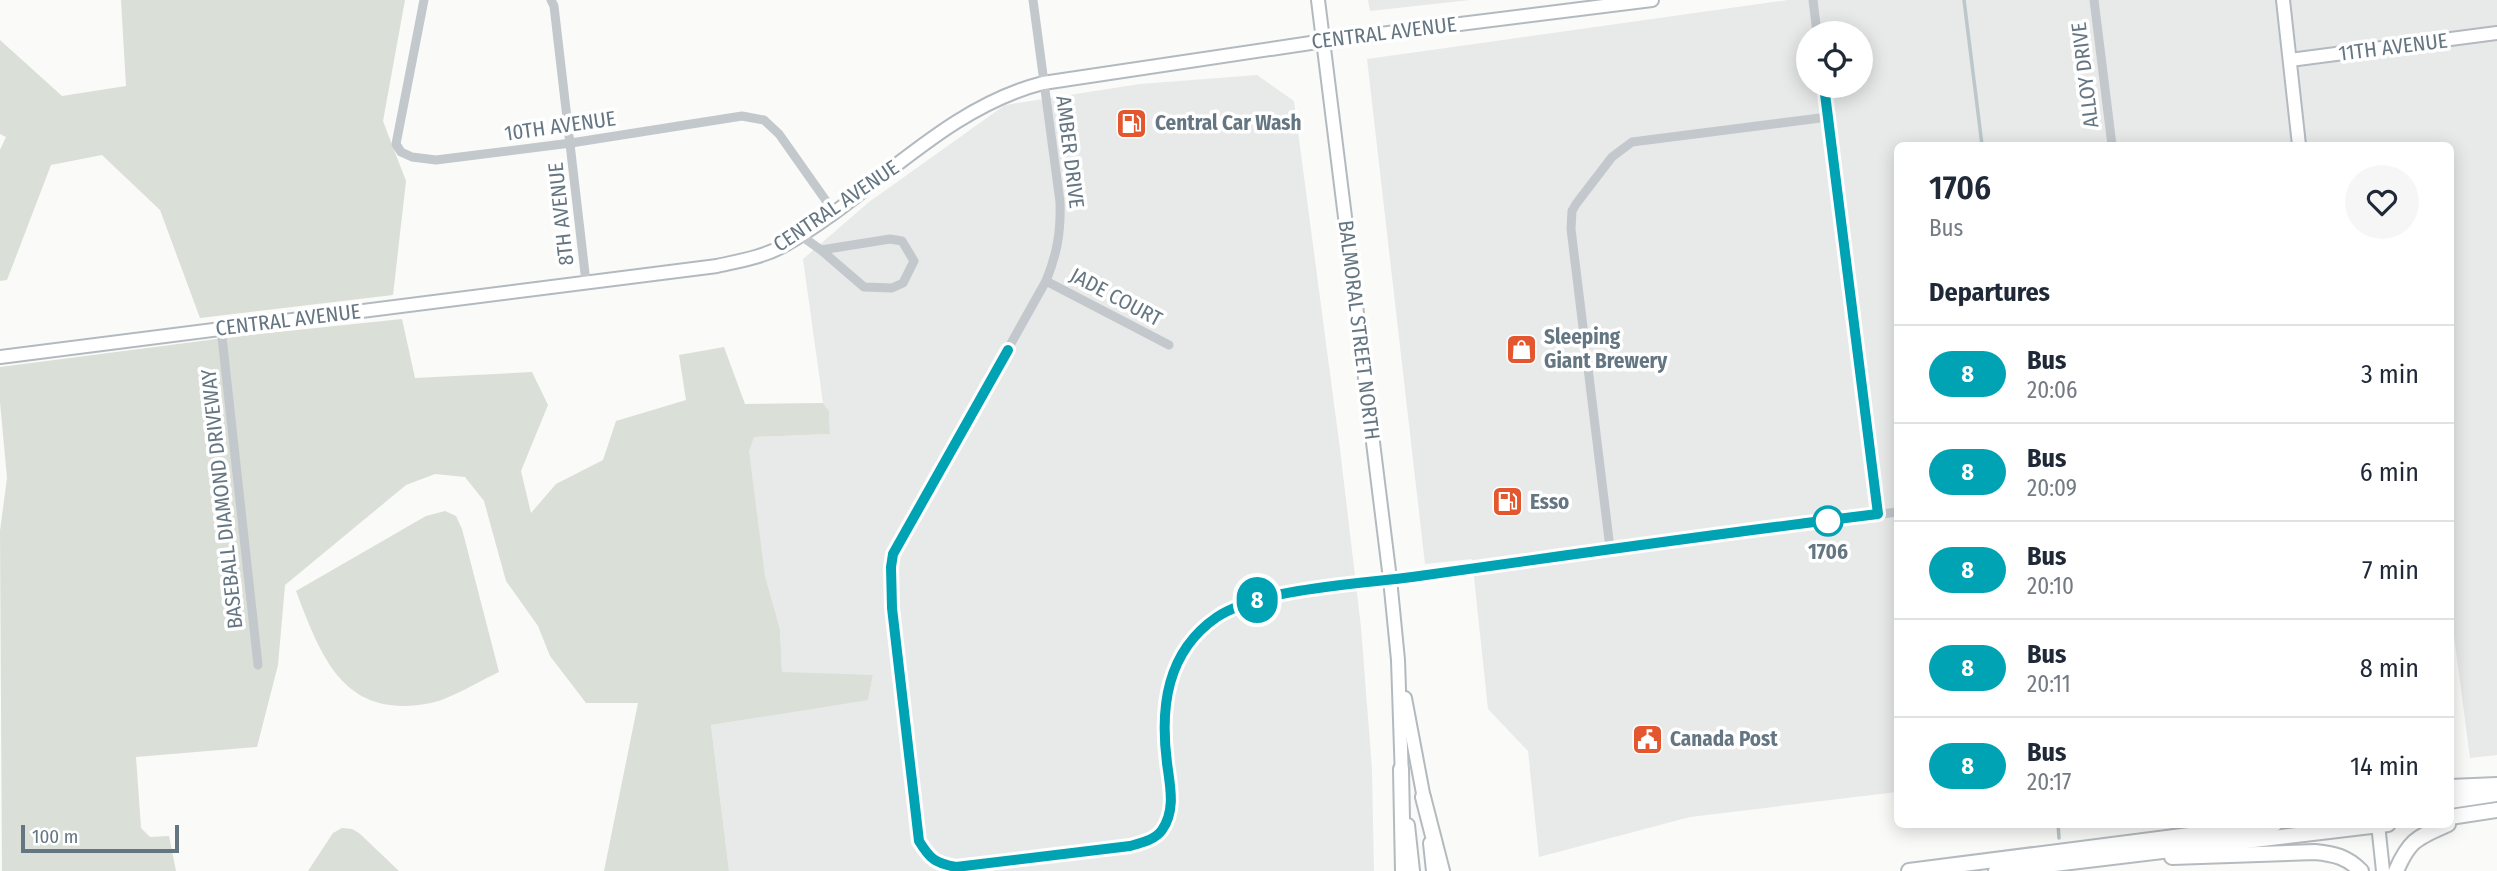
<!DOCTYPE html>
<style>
:root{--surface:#fff;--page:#f6f6f7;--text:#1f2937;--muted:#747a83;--line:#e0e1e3}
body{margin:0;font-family:"Fira Sans Condensed",sans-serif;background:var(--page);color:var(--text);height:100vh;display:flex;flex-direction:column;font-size:26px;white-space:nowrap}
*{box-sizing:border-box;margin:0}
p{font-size:23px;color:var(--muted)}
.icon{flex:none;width:38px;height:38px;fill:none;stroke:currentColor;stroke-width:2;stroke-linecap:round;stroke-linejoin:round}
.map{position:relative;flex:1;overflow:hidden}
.drawer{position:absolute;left:1894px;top:142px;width:560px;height:686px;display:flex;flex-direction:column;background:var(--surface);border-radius:10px;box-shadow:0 4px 18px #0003}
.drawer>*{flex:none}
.badge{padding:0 14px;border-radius:23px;font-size:24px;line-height:46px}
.fabs{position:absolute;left:1796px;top:21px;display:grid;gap:14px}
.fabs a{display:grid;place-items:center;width:77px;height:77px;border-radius:50%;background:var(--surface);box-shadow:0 4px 18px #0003;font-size:35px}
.scale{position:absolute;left:21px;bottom:18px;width:158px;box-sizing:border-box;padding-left:7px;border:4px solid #657683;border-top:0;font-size:19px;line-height:24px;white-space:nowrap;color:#657683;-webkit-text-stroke:5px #fff;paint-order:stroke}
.map>.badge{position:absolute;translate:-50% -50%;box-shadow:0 0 0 4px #fff}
h2{padding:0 35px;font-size:26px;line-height:63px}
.round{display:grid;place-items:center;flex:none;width:74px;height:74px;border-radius:37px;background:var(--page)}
.overview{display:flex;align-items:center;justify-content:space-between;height:119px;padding:0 35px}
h1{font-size:33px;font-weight:600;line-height:52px}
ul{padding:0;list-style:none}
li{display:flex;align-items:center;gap:21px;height:98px;padding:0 35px;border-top:2px solid var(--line)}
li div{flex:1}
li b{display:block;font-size:26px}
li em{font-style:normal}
li .badge{min-width:77px;font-weight:700;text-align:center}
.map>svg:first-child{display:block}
</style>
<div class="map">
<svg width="2497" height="871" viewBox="0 0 2497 871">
<rect width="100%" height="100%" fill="#fafaf8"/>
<g fill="#e8e9e9" fill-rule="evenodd">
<polygon points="1368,0 1470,0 1370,11"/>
<path d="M1788,0H2497V755L2470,758L2454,636H2450V145H1897V792L1690,817L1539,857L1528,751L1488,709L1472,559L1425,564L1367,59ZM1808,33H1860V86H1808Z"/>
<polygon points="1257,75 1294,101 1340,449 1361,627 1372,769 1374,871 729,871 711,725 868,699 873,676 782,673 780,629 765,576 749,466 749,452 754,437 830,434 829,411 823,403 803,259 869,202 1005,105 1140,84"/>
</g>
<g fill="#dadfd7">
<polygon points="121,0 405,0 383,121 406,181 393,295 200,318 160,210 102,155 51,165 7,280 0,281 0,150 6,137 0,134 0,40 62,96 126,86"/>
<polygon points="402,319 415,378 532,372 548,405 521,471 531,513 556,484 603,460 616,421 686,400 679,355 724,347 745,404 823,403 829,411 830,434 754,437 749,452 765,576 780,629 782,672 873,675 868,700 711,725 729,871 604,871 638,703 586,703 550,656 538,626 506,581 484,501 465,477 435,474 406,485 285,585 278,665 257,747 136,757 141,828 150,837 169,836 176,871 2,871 0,531 7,478 0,402 0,367 240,336"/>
<path d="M445,511L456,516L462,529L499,672C480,681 450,699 431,703C344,720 322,659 296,591L426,516Z"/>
<polygon points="342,828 352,829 359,833 399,871 308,871 333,833"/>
</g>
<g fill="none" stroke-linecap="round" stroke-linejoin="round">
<g stroke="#bbc7cb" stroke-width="3.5">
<polyline points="1964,0 1982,145"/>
<polyline points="2058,824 2059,838"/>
</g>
<defs>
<g id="secondary">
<polyline points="1318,0 1390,579 1398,660 1402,779"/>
<polyline points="2283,0 2299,145"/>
<polyline points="2290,60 2497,33"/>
<path d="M0,357L717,266C739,261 763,257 783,246C872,196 942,109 1043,83L1324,41L1652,0"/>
<polyline points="1405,698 1425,804"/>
<polyline points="2378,824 2383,871"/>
<polyline points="1408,825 1413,871"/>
<polyline points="1430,843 1433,871"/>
</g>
<g id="primary">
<polyline points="1401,769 1403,871"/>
<polyline points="2450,787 2497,785"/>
<polyline points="1423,797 1442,871"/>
<polyline points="2450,801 2497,794"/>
<polyline points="2450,817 2497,810"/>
<path d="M2172,857L2315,852C2335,854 2347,857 2361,871"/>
<polyline points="1909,871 2275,824"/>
<polyline points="1996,871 2388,824"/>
<path d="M2396,871C2410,839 2417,838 2448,824"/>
</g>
</defs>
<use href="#secondary" stroke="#b3babf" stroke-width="16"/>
<use href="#primary" stroke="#b5babe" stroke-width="18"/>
<g stroke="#c3c8cc" stroke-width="9">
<polyline points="424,0 396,144 401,152 412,157 436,160 571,143 742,116 764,120 779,134 834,212"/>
<polyline points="551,0 554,6 586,282"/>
<path d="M1033,0L1060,202C1061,232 1057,254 1046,281L893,554L891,567L892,608L919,841C934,867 947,868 976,865L1130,846C1141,843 1156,840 1162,830C1176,810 1170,785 1167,763C1159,701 1167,645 1226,611C1246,600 1271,597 1292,593C1333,587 1373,582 1413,576C1574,554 1736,533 1897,512"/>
<polyline points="1813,0 1817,33"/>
<polyline points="2094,0 2112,145"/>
<polyline points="1824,86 1878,514"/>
<polyline points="800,235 821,250 864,287 892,288 903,283 914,261 902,241 890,239 821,250"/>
<polyline points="1046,281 1169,345"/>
<polyline points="221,328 258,665"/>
<polyline points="1610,548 1571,229 1572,211 1576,204 1612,157 1632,142 1828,117"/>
</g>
<use href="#secondary" stroke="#fff" stroke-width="12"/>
<use href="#primary" stroke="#fff" stroke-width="14"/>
</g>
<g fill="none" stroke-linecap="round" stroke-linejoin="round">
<defs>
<path id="line" d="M1008,350L893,554L891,567L892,608L919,841C930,859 935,863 956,867L1130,846C1141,843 1155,840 1162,830C1176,810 1170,786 1167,763C1160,708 1166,652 1217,617C1259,589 1359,584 1412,577C1567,555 1722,533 1878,514L1824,86"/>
</defs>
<use href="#line" stroke="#fff" stroke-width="16"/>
<use href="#line" stroke="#00a3b4" stroke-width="10"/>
</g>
<defs>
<symbol id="fuel-square" viewBox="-11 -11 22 22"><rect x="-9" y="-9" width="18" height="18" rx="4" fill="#e4572e" stroke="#fff"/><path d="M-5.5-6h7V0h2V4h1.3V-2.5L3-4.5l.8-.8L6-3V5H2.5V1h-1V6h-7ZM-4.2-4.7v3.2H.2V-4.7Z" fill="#fff"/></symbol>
<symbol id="shop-square" viewBox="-11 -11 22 22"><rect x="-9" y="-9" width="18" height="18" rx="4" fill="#e4572e" stroke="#fff"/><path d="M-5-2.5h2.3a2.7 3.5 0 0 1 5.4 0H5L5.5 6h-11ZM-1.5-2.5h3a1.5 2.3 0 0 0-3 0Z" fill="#fff"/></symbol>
<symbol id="civic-square" viewBox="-11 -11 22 22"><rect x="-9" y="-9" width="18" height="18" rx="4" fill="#e4572e" stroke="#fff"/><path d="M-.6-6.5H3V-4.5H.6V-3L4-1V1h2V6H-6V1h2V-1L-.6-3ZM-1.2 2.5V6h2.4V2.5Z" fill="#fff"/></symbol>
</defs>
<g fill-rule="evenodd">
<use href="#fuel-square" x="1114" y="106" width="35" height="35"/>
<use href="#shop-square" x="1504" y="332" width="35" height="35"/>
<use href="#fuel-square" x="1490" y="484" width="35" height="35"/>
<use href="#civic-square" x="1630" y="722" width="35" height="35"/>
</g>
<circle fill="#fff" stroke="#00a3b4" stroke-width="3.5" cx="1828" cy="521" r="14"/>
<g text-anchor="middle" stroke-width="7" stroke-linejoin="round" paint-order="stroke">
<g font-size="21" fill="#657683" stroke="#fff">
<text transform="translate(1384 33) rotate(-7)" y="7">CENTRAL AVENUE</text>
<text transform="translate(2393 47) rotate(-7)" y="7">11TH AVENUE</text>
<text transform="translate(2085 75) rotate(-97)" y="7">ALLOY DRIVE</text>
<text transform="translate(560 126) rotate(-8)" y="7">10TH AVENUE</text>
<text transform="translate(1070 152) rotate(83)" y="7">AMBER DRIVE</text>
<text transform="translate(836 206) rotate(-34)" y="7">CENTRAL AVENUE</text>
<text transform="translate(561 214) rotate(-96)" y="7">8TH AVENUE</text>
<text transform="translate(1116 297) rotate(28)" y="7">JADE COURT</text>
<text transform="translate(288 320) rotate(-7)" y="7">CENTRAL AVENUE</text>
<text transform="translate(1359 330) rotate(83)" y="7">BALMORAL STREET NORTH</text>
<text transform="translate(222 499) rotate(-96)" y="7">BASEBALL DIAMOND DRIVEWAY</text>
</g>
<g font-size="21" font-weight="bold" fill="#657683" stroke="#fff" text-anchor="start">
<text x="1155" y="130">Central Car Wash</text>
<text x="1544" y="344">Sleeping<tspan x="1544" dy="24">Giant Brewery</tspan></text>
<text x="1530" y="509">Esso</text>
<text x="1670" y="746">Canada Post</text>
</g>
<g font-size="21" font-weight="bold" fill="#657683" stroke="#fff">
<text x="1828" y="559">1706</text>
</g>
</g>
</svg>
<div class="fabs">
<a><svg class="icon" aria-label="locate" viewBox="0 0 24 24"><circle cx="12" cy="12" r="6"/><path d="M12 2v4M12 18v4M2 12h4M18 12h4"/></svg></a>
</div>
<div class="scale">100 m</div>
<b class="badge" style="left:1257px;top:600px;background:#00a3b4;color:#fff">8</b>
<section class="drawer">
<div class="overview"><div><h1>1706</h1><p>Bus</p></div><a class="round"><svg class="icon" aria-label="heart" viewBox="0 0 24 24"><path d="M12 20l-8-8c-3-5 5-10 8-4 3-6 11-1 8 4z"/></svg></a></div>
<h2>Departures</h2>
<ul>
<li><span class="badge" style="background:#00a3b4;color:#fff">8</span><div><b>Bus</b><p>20:06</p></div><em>3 min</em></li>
<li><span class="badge" style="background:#00a3b4;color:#fff">8</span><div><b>Bus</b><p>20:09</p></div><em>6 min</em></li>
<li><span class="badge" style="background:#00a3b4;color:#fff">8</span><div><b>Bus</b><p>20:10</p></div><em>7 min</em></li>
<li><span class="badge" style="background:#00a3b4;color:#fff">8</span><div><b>Bus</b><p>20:11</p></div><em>8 min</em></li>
<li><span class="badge" style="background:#00a3b4;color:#fff">8</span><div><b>Bus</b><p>20:17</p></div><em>14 min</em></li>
</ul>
</section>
</div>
